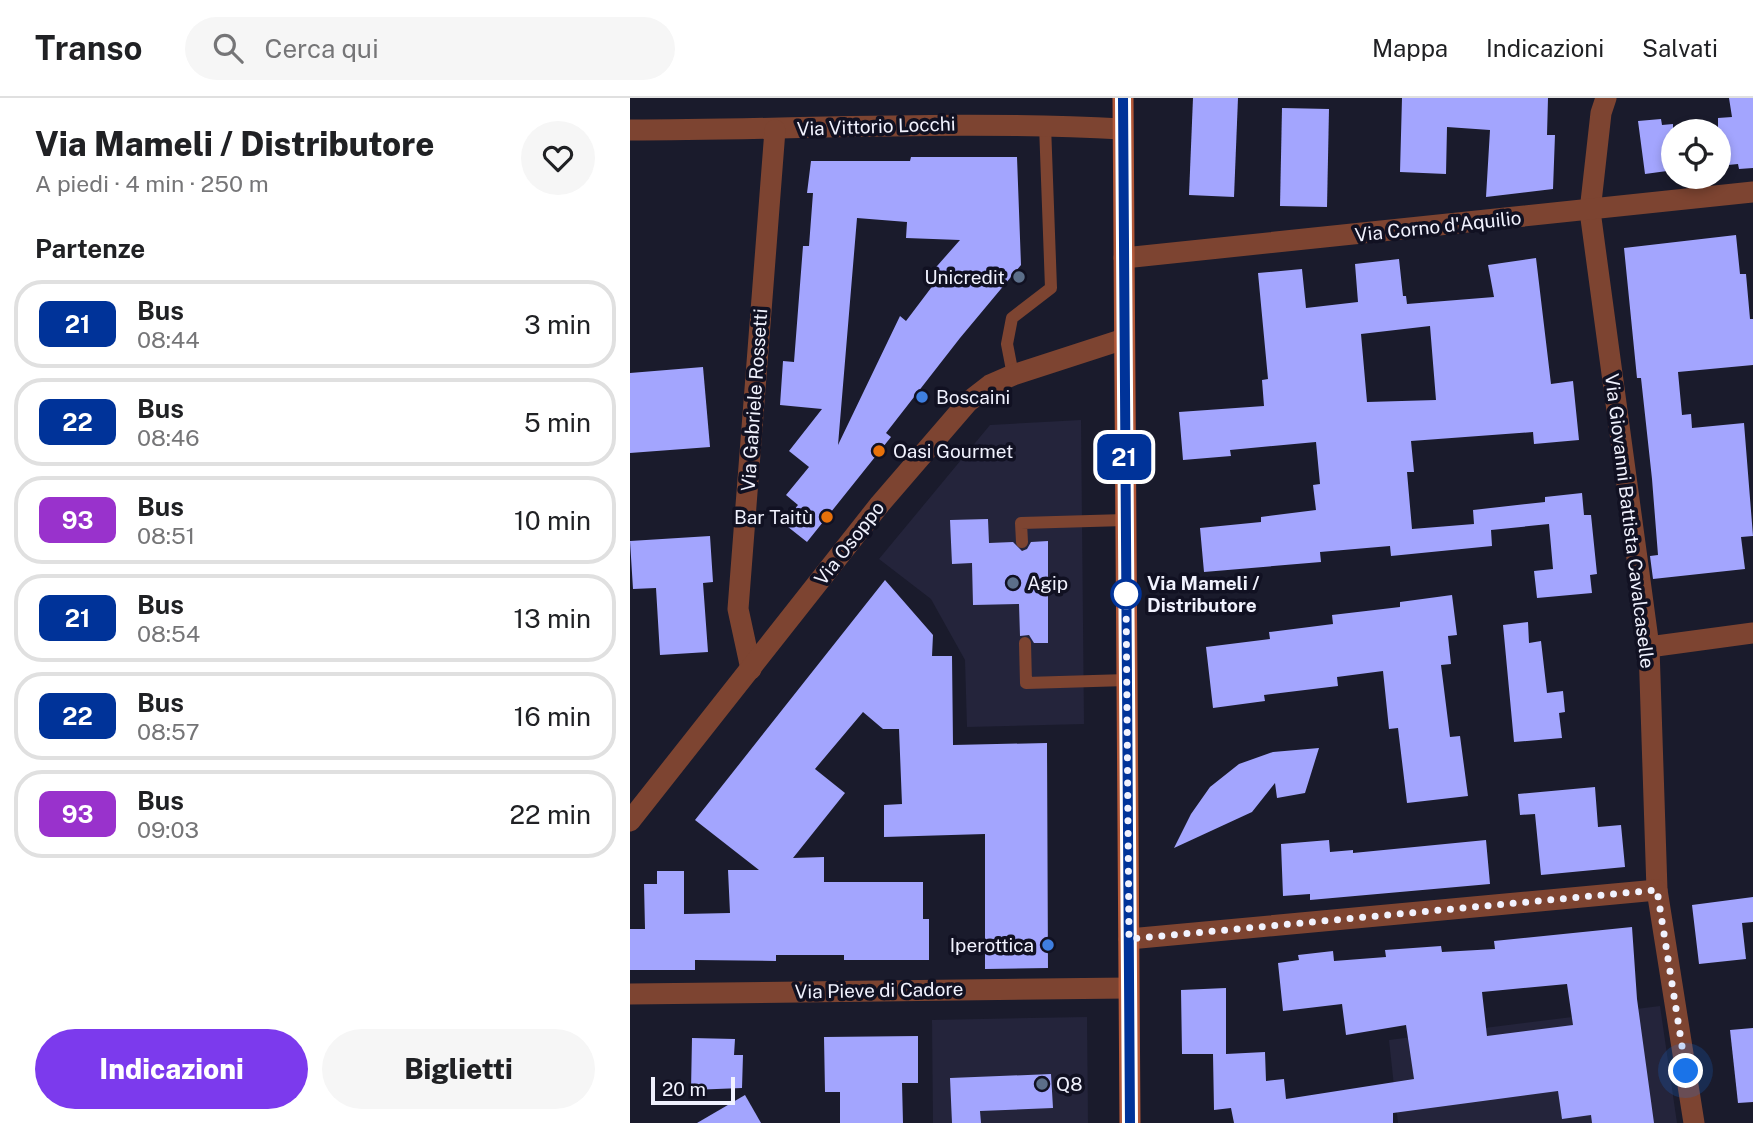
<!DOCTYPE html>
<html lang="it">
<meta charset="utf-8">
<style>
:root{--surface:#fff;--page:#f6f6f6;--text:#202124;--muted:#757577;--line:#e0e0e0;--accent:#7c3aed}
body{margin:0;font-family:"Public Sans",sans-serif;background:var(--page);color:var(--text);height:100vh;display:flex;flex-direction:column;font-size:26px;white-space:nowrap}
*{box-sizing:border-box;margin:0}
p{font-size:23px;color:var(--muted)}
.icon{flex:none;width:38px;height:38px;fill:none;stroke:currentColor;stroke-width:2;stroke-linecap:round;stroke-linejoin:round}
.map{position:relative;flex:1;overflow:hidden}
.sheet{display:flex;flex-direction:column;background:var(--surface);width:630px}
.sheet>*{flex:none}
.badge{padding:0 14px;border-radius:10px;font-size:24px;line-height:46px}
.controls{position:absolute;left:1031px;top:21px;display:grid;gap:14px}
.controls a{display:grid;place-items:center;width:70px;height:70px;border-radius:50%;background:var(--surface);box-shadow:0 4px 10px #0003;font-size:35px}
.scale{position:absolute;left:21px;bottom:18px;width:84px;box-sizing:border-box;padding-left:7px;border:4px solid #f1f2fe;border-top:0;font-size:19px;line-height:24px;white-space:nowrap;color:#f1f2fe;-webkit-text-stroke:5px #112;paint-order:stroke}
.you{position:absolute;width:35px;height:35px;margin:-18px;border:5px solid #fff;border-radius:50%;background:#1a73e8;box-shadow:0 0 0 10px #1a73e833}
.map>.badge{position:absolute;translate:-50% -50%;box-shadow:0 0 0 4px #fff}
h2{padding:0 35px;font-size:26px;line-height:63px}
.round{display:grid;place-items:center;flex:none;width:74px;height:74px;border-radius:37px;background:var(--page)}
.summary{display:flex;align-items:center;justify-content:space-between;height:119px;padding:0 35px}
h1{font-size:33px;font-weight:800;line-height:52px}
.button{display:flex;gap:14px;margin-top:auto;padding:14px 35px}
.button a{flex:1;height:80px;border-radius:42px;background:var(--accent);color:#fff;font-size:28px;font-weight:800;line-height:80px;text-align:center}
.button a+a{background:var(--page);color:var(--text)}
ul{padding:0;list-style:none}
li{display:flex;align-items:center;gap:21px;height:88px;margin:0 14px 10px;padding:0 21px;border:4px solid var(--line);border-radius:28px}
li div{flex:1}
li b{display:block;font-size:26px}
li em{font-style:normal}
li .badge{min-width:77px;font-weight:700;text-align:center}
header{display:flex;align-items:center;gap:42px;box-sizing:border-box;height:98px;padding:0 35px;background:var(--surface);border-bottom:2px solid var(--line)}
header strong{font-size:33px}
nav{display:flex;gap:38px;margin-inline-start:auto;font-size:24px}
.search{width:490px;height:63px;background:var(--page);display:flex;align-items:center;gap:18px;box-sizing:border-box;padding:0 24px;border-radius:38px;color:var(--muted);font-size:26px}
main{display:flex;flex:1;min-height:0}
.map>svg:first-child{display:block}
</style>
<header>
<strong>Transo</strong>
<div class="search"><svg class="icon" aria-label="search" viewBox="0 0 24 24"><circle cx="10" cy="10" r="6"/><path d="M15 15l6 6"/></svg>Cerca qui</div>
<nav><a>Mappa</a><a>Indicazioni</a><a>Salvati</a></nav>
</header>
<main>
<section class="sheet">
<div class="summary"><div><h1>Via Mameli / Distributore</h1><p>A piedi · 4 min · 250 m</p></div><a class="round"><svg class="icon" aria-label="heart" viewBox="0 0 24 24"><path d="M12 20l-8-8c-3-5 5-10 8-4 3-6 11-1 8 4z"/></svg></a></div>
<h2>Partenze</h2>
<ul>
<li><span class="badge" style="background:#039;color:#fff">21</span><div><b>Bus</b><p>08:44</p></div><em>3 min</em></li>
<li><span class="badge" style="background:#039;color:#fff">22</span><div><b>Bus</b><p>08:46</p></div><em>5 min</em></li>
<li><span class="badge" style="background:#9932cc;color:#fff">93</span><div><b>Bus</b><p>08:51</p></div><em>10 min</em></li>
<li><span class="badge" style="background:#039;color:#fff">21</span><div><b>Bus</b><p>08:54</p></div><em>13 min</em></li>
<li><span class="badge" style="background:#039;color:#fff">22</span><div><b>Bus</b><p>08:57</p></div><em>16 min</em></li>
<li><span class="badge" style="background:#9932cc;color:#fff">93</span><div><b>Bus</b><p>09:03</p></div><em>22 min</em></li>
</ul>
<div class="button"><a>Indicazioni</a><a>Biglietti</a></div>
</section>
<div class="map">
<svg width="1123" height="1025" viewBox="0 0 1123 1025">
<rect width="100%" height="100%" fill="#1a1b2c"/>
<g fill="#24243b">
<polygon points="451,322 454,626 337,629 335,562 301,501 249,461 360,327"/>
<polygon points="1030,908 1047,1025 768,1025 759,942"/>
<polygon points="457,919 458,1025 303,1025 302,922"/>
</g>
<g fill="#a3a5fe" fill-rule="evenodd">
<polygon points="563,0 608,0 604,99 559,97"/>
<polygon points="772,0 918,0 917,37 925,37 923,91 856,99 860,32 817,29 816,76 770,74"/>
<polygon points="1099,0 1123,0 1123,70 1109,71 1108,66 1088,68 1088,20 1102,19"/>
<polygon points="652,10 699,11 697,109 650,108"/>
<polygon points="1031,21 1032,27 1043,26 1043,67 1037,68 1037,73 1015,76 1008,23"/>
<path d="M281,59H387L391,167L330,240L256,335L261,339L177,444L153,425L168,407L156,397L179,369L159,353L192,311L150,307L153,263L164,264L173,148H179L183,95H177L181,63H280ZM227,120L277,124L276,140L330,142L300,176L307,182L276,223L270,218L208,347Z"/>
<polygon points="1106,137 1110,176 1116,176 1120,221 1123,221 1123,267 1048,274 1052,317 1061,316 1062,330 1114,325 1123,438 1111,439 1115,471 1023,481 1020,458 1028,457 1022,381 1011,280 1007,280 994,150"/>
<path d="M906,160L921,286L943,283L949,342L904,346L903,334L781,343L784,374H777L782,431L844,426L843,412L915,404V399L952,395L954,417H961L967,476L960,477L962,495L907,500L904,473L923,471L919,426L861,432L862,448L761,458L760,448L690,454L691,464L574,474L570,430L631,424V419L686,412L683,387L690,386L686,344L600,352L601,358L553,362L549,314L634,308L632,282L638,281L628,175L672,171L676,210L728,204L725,166L769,161L773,198H776L777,206L864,199L858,167ZM800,228L806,302L737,304L731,236Z"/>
<polygon points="73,269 80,349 0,355 0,275"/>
<polygon points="358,421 359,445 383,444 392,453 397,451 401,444 418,443 418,545 404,545 399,537 390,538 389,506 343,507 342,465 322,466 320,422"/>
<polygon points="80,438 83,484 73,485 78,554 30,557 26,490 3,491 0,443"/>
<polygon points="255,482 303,537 302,558 322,558 323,647 417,645 418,870 355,871 355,736 254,739 254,707 272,706 269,631 253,631 233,614 185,671 215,695 163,760 194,759 194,784 293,784 293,821 299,821 299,862 214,862 214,857 146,857 146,863 65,862 65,872 0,872 0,831 15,831 14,786 27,786 27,773 54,773 54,816 100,815 98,772 129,772 65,722"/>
<polygon points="822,497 827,537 818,538 821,566 811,567 820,639 830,638 838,698 777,705 768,630 759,631 753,573 707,579 708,588 634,597 635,603 583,610 576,549 640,541 639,534 703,526 702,517 770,509 770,504"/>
<polygon points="898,524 899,545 911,543 917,595 933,593 935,614 929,615 932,640 884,644 873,527"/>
<polygon points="689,650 675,695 647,700 645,685 622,714 544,750 561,716 580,689 609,666 643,654"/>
<polygon points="965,689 968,729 991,727 995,769 911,777 905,716 890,717 888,696"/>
<polygon points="699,742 700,754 723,752 723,755 856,742 860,786 680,802 680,796 653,798 651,746"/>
<polygon points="1123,799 1123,824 1112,825 1116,861 1069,866 1062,807"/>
<path d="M1002,829L1007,901L1024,1025H962L961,1017L932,1021L928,993L763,1015V1025H604L601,1010L584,1012L583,956H589H552L551,892L596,890V956L635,954L636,983L654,981L656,1001L784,981L776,927L716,937L712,906L653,913L648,865L669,862L668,857L703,853L704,863L756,859L755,852L811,848L812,854L865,851L864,843ZM937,886L943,927L857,938L852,894Z"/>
<polygon points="1123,930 1123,1004 1108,1005 1100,932"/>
<polygon points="288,938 288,985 272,985 273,1025 210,1025 210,994 195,994 194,939"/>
<polygon points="62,940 105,941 104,957 113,957 112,990 61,992"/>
<polygon points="421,976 423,1010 350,1013 351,1025 322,1025 320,980"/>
<polygon points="115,997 131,1025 67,1025"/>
</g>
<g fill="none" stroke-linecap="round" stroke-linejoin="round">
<g stroke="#7d4431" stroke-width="12">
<polyline points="383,277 377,246 382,220 421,190 415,27"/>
<polyline points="392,444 391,425 495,422"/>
<polyline points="395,545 396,585 497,582"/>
</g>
<g stroke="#7d4431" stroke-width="21">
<polyline points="976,0 971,15 960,113 1019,549 1027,792 1064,1025"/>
<path d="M0,32C164,32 328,22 492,31"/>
<polyline points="494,160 1123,94"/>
<polyline points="1019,549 1123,535"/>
<polyline points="121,571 108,511 145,32"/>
<polyline points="0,723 250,406 338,304 360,287 383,277 494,241"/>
<polyline points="499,841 1027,792"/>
<polyline points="0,896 498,890"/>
</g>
<polyline stroke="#b35838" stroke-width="21" points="493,0 500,1025"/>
</g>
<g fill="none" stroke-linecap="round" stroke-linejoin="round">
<defs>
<polyline id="line" points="493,0 500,1025"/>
</defs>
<use href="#line" stroke="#fff" stroke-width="16"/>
<use href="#line" stroke="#039" stroke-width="10"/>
<polyline stroke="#f1f2fe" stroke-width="7" stroke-dasharray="0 12.6" points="496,496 499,841 1027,792 1056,973"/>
</g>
<g fill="#5c6f8a" stroke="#112" stroke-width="2.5">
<circle cx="389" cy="179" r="7"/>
<circle cx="383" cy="485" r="7"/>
<circle cx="412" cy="986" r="7"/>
</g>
<g fill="#3f7fe0" stroke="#112" stroke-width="2.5">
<circle cx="292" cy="299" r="7"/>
<circle cx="418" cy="847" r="7"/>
</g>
<g fill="#e8710a" stroke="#112" stroke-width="2.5">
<circle cx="249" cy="353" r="7"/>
<circle cx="197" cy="419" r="7"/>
</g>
<circle fill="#fff" stroke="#039" stroke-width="3.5" cx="496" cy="496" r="14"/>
<g text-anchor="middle" stroke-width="7" stroke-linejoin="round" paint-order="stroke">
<g font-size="19" fill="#f1f2fe" stroke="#112">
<text transform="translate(246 28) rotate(-2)" y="7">Via Vittorio Locchi</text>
<text transform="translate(808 128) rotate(-6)" y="7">Via Corno d'Aquilio</text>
<text transform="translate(124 302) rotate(-86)" y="7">Via Gabriele Rossetti</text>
<text transform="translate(1000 423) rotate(83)" y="7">Via Giovanni Battista Cavalcaselle</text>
<text transform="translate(219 445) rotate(-52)" y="7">Via Osoppo</text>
<text transform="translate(249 892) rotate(-1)" y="7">Via Pieve di Cadore</text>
</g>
<g font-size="19" fill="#f1f2fe" stroke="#112" text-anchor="start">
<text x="375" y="186" text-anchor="end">Unicredit</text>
<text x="306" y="306">Boscaini</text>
<text x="263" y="360">Oasi Gourmet</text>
<text x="183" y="426" text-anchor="end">Bar Taitù</text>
<text x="397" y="492">Agip</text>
<text x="404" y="854" text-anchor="end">Iperottica</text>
<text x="426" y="993">Q8</text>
</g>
<g font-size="19" font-weight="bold" fill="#f1f2fe" stroke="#112" text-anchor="start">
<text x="517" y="492">Via Mameli /<tspan x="517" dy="22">Distributore</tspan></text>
</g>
</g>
</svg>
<div class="controls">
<a><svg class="icon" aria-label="locate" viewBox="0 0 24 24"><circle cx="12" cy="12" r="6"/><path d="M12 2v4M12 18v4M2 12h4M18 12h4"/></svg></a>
</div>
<div class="scale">20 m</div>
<div class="you" style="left:1056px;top:973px"></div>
<b class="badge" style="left:494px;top:359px;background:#039;color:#fff">21</b>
</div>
</main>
